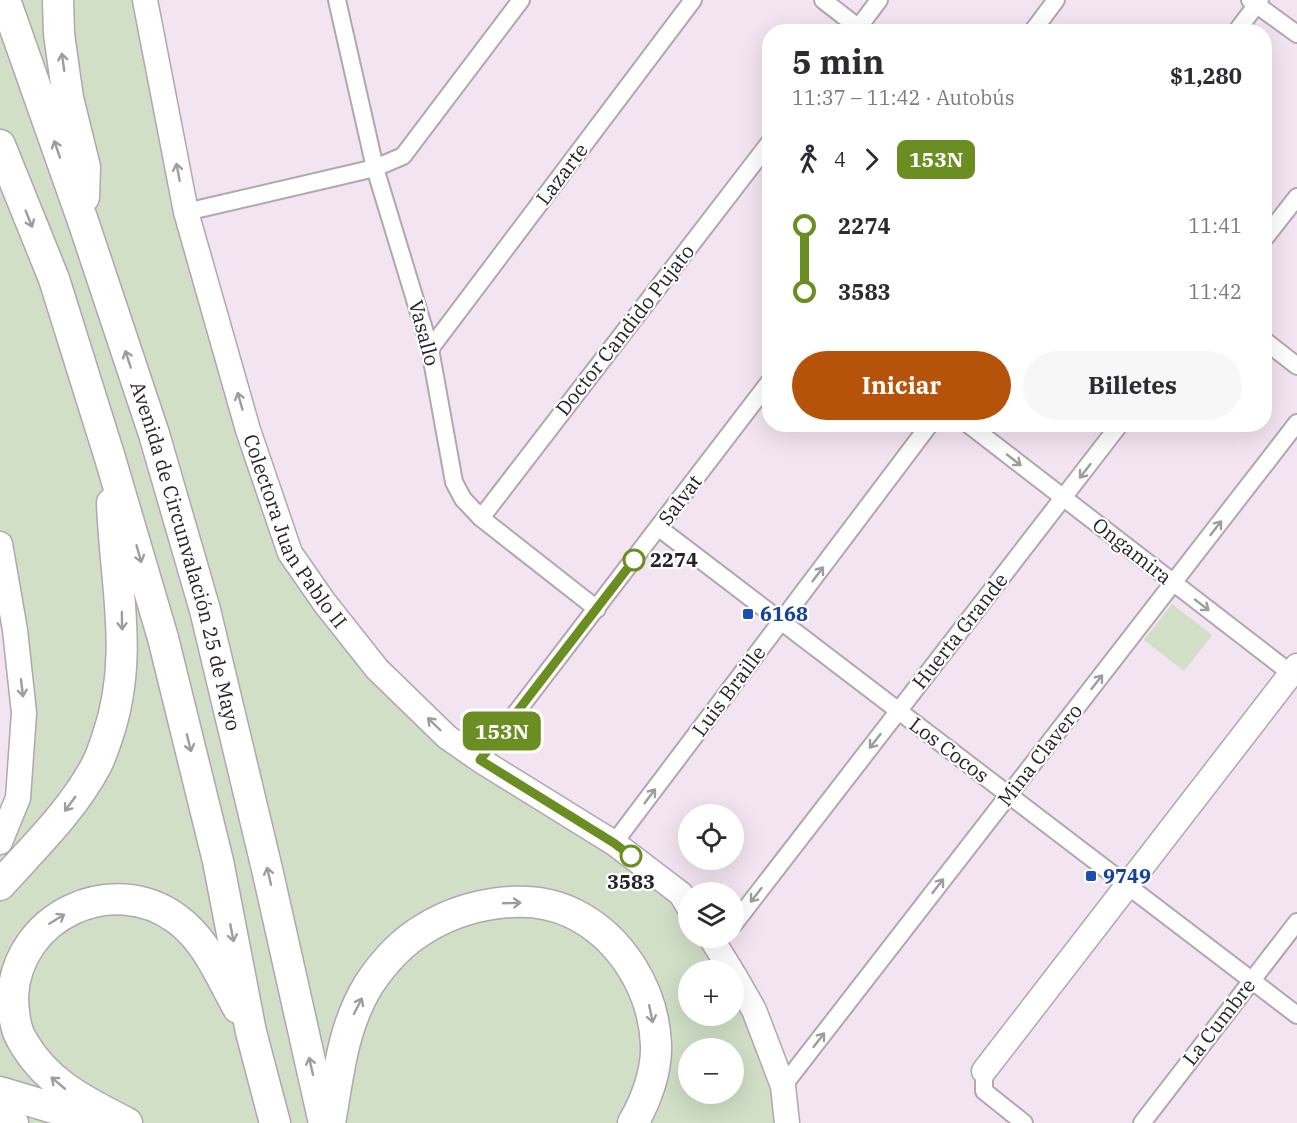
<!DOCTYPE html>
<html lang="es">
<meta charset="utf-8">
<style>
:root{--surface:#fff;--page:#f7f7f7;--text:#2b2b33;--muted:#7c7c81;--accent:#b45309}
body{margin:0;font-family:"IBM Plex Serif",serif;background:var(--page);color:var(--text);height:100vh;display:flex;flex-direction:column;font-size:22px;white-space:nowrap}
*{box-sizing:border-box;margin:0}
p{font-size:20px;color:var(--muted)}
.icon{flex:none;width:33px;height:33px;fill:none;stroke:currentColor;stroke-width:2;stroke-linecap:round;stroke-linejoin:round}
.map{position:relative;flex:1;overflow:hidden}
.side{position:absolute;left:762px;top:24px;width:510px;height:408px;display:flex;flex-direction:column;background:var(--surface);border-radius:24px;box-shadow:0 6px 24px #0002}
.side>*{flex:none}
.badge{padding:0 12px;border-radius:9px;font-size:21px;line-height:39px}
.tools{position:absolute;left:678px;top:804px;display:grid;gap:12px}
.tools a{display:grid;place-items:center;width:66px;height:66px;border-radius:50%;background:var(--surface);box-shadow:0 6px 24px #0002;font-size:30px}
.map>.badge{position:absolute;translate:-50% -50%;box-shadow:0 0 0 3px #fff}
.legs{display:flex;align-items:center;gap:9px;height:66px;padding:0 30px;font-size:20px}
.legs p{margin-inline-start:auto}
.headline{display:flex;align-items:center;justify-content:space-between;height:102px;padding:0 30px}
h1{font-size:33px;font-weight:700;line-height:45px}
.cta{display:flex;gap:12px;margin-top:auto;padding:12px 30px}
.cta a{flex:1;height:69px;border-radius:36px;background:var(--accent);color:#fff;font-size:24px;font-weight:700;line-height:69px;text-align:center}
.cta a+a{background:var(--page);color:var(--text)}
ul{padding:0 30px;list-style:none}
li{display:flex;align-items:center;gap:21px;height:66px;font-size:22px}
li i{display:grid;place-items:center;width:9px;height:100%;margin:0 8px;background:currentColor}
li i::after{content:'';width:15px;height:15px;margin:-8px;border:4px solid;border-radius:50%;background:var(--surface)}
li p{margin-inline-start:auto}
li:first-child i{background:linear-gradient(#0000 50%,currentColor 0)}
li:last-child i{background:linear-gradient(currentColor 50%,#0000 0)}
.map>svg:first-child{display:block}
</style>
<div class="map">
<svg width="1297" height="1123" viewBox="0 0 1297 1123">
<rect width="100%" height="100%" fill="#f2e4f0"/>
<g fill="#d0dfc6" fill-rule="evenodd">
<path d="M0,0H145L186,212L290,553L377,669L688,906V938H711L731,970H688V1016H734V975L787,1123H0V842L18,798L0,544ZM688,1048H734V1094H688Z"/>
<polygon points="1172,604 1212,635 1184,671 1144,640"/>
</g>
<g fill="none" stroke-linecap="round" stroke-linejoin="round">
<defs>
<g id="street">
<polyline points="337,0 375,168 430,349 454,482 463,499 481,518 597,609"/>
<polyline points="823,0 864,32"/>
<polyline points="1250,0 1297,34"/>
<polyline points="855,32 879,0"/>
<polyline points="1032,32 1056,0"/>
<polyline points="1236,32 1260,0"/>
<polyline points="186,212 375,168 403,156 521,0"/>
<polyline points="1264,239 1297,197"/>
<polyline points="1264,340 1297,366"/>
<polyline points="430,349 693,0"/>
<polyline points="968,424 1297,678"/>
<polyline points="481,518 770,142"/>
<polyline points="659,528 1297,1015"/>
<polyline points="480,760 770,381"/>
<polyline points="614,843 930,424"/>
<polyline points="734,924 1120,424"/>
<polyline points="984,1071 984,1091 1024,1123"/>
<polyline points="783,1086 1297,423"/>
<polyline points="1142,1123 1297,922"/>
</g>
<g id="secondary">
<path id="s1" d="M145,0L186,212L248,430L290,553L324,602L377,669L447,737L480,760L614,843L681,894L688,906"/>
<polyline points="0,544 15,630 24,713 18,798 0,842"/>
<polyline points="711,938 731,970"/>
<polyline points="734,975 754,1010 783,1086 787,1123"/>
<polyline points="984,1071 1297,666"/>
</g>
<g id="highway">
<path id="s2" d="M5,0L84,224L154,434L205,610L267,869L324,1123"/>
<polyline points="58,0 59,34 68,98 85,167 84,197"/>
<polyline points="0,145 54,279 110,458 163,638 218,861 251,1032 275,1123"/>
<path d="M0,885C34,847 73,810 97,764C101,756 104,747 107,738C135,658 115,585 112,503"/>
<polyline points="0,1092 97,1121"/>
<polyline points="0,1119 13,1123"/>
<path d="M127,1123C84,1101 46,1083 22,1040C15,1029 13,1009 13,996C17,916 112,871 177,919C207,941 220,976 238,1008"/>
<path d="M330,1123C339,1073 342,1028 369,984C383,963 402,942 424,929C464,904 527,891 572,913C622,937 654,991 656,1045C657,1071 646,1101 633,1123"/>
</g>
</defs>
<use href="#street" stroke="#b2a6b1" stroke-width="20"/>
<use href="#secondary" stroke="#b2a6b1" stroke-width="27"/>
<use href="#highway" stroke="#b2a6b1" stroke-width="33"/>
<use href="#street" stroke="#fff" stroke-width="16"/>
<use href="#secondary" stroke="#fff" stroke-width="24"/>
<use href="#highway" stroke="#fff" stroke-width="30"/>
</g>
<defs><path id="oneway-shaft" d="M-6 0H5M1.5-3L5.5 0L1.5 3" fill="none" stroke-width="1.6" stroke-linecap="round" stroke-linejoin="round" transform="scale(1.5)"/></defs>
<g stroke="#9e9c9e">
<use href="#oneway-shaft" transform="translate(63 62) rotate(-98)"/>
<use href="#oneway-shaft" transform="translate(57 149) rotate(-109)"/>
<use href="#oneway-shaft" transform="translate(178 172) rotate(-101)"/>
<use href="#oneway-shaft" transform="translate(29 219) rotate(68)"/>
<use href="#oneway-shaft" transform="translate(128 359) rotate(-108)"/>
<use href="#oneway-shaft" transform="translate(240 401) rotate(-106)"/>
<use href="#oneway-shaft" transform="translate(1014 460) rotate(38)"/>
<use href="#oneway-shaft" transform="translate(1085 471) rotate(128)"/>
<use href="#oneway-shaft" transform="translate(1216 528) rotate(-52)"/>
<use href="#oneway-shaft" transform="translate(139 554) rotate(74)"/>
<use href="#oneway-shaft" transform="translate(818 574) rotate(-53)"/>
<use href="#oneway-shaft" transform="translate(1202 605) rotate(38)"/>
<use href="#oneway-shaft" transform="translate(122 621) rotate(89)"/>
<use href="#oneway-shaft" transform="translate(1097 682) rotate(-52)"/>
<use href="#oneway-shaft" transform="translate(22 688) rotate(83)"/>
<use href="#oneway-shaft" transform="translate(434 724) rotate(-136)"/>
<use href="#oneway-shaft" transform="translate(875 741) rotate(128)"/>
<use href="#oneway-shaft" transform="translate(189 743) rotate(76)"/>
<use href="#oneway-shaft" transform="translate(650 796) rotate(-53)"/>
<use href="#oneway-shaft" transform="translate(70 804) rotate(126)"/>
<use href="#oneway-shaft" transform="translate(269 876) rotate(-103)"/>
<use href="#oneway-shaft" transform="translate(938 886) rotate(-52)"/>
<use href="#oneway-shaft" transform="translate(756 895) rotate(128)"/>
<use href="#oneway-shaft" transform="translate(512 903) rotate(-2)"/>
<use href="#oneway-shaft" transform="translate(57 919) rotate(-32)"/>
<use href="#oneway-shaft" transform="translate(232 933) rotate(79)"/>
<use href="#oneway-shaft" transform="translate(358 1006) rotate(-63)"/>
<use href="#oneway-shaft" transform="translate(651 1014) rotate(78)"/>
<use href="#oneway-shaft" transform="translate(819 1040) rotate(-52)"/>
<use href="#oneway-shaft" transform="translate(311 1066) rotate(-103)"/>
<use href="#oneway-shaft" transform="translate(58 1083) rotate(-140)"/>
</g>
<g fill="none" stroke-linecap="round" stroke-linejoin="round">
<defs>
<polyline id="line-1" points="631,856 614,843 480,760 634,560"/>
</defs>
<use href="#line-1" stroke="#fff" stroke-width="14"/>
<use href="#line-1" stroke="#6b8e23" stroke-width="9"/>
</g>
<g fill="#fff" stroke="#6b8e23" stroke-width="3">
<circle cx="634" cy="560" r="10"/>
<circle cx="631" cy="856" r="10"/>
</g>
<g fill="#1a4fb4" stroke="#fff" stroke-width="2">
<rect x="742" y="608" width="12" height="12" rx="3"/>
<rect x="1085" y="870" width="12" height="12" rx="3"/>
</g>
<g text-anchor="middle" stroke-width="4.5" stroke-linejoin="round" paint-order="stroke">
<g font-size="20" fill="#282327" stroke="#fff">
<text transform="translate(562 174) rotate(-53)" y="7">Lazarte</text>
<text transform="translate(625 330) rotate(-52)" y="7">Doctor Candido Pujato</text>
<text transform="translate(424 333) rotate(75)" y="7">Vasallo</text>
<text transform="translate(680 500) rotate(-53)" y="7">Salvat</text>
<text dy="7" stroke="none"><textPath href="#s1" startOffset="555">Colectora Juan Pablo II</textPath></text>
<text transform="translate(1132 551) rotate(38)" y="7">Ongamira</text>
<text dy="7" stroke="none"><textPath href="#s2" startOffset="585">Avenida de Circunvalación 25 de Mayo</textPath></text>
<text transform="translate(960 631) rotate(-52)" y="7">Huerta Grande</text>
<text transform="translate(729 691) rotate(-53)" y="7">Luis Braille</text>
<text transform="translate(949 750) rotate(37)" y="7">Los Cocos</text>
<text transform="translate(1040 755) rotate(-52)" y="7">Mina Clavero</text>
<text transform="translate(1219 1022) rotate(-52)" y="7">La Cumbre</text>
</g>
<g font-size="20" font-weight="bold" fill="#282327" stroke="#fff" text-anchor="start">
<text x="650" y="567">2274</text>
<text x="631" y="889" text-anchor="middle">3583</text>
</g>
<g font-size="20" font-weight="bold" fill="#164399" stroke="#fff" text-anchor="start">
<text x="760" y="621">6168</text>
<text x="1103" y="883">9749</text>
</g>
</g>
</svg>
<div class="tools">
<a><svg class="icon" aria-label="locate" viewBox="0 0 24 24"><circle cx="12" cy="12" r="6"/><path d="M12 2v4M12 18v4M2 12h4M18 12h4"/></svg></a>
<a><svg class="icon" aria-label="layers" viewBox="0 0 24 24"><path d="M12 4l9 5-9 5-9-5zM3 14l9 5 9-5"/></svg></a>
<a>+</a>
<a>−</a>
</div>
<b class="badge" style="left:502px;top:731px;background:#6b8e23;color:#fff">153N</b>
<section class="side">
<div class="headline"><div><h1>5 min</h1><p>11:37 – 11:42 · Autobús</p></div><b>$1,280</b></div>
<div class="legs"><svg class="icon" aria-label="walk" viewBox="0 0 24 24"><circle cx="13" cy="4" r="2"/><path d="M13 8l-2 6 4 7M11 14l-3 7M7 12l3-4h3l4 4"/></svg>4<svg class="icon" aria-label="forward" viewBox="0 0 24 24"><path d="M9 5l7 7-7 7"/></svg><b class="badge" style="background:#6b8e23;color:#fff">153N</b></div>
<ul>
<li><i style="color:#6b8e23"></i><b>2274</b><p>11:41</p></li>
<li><i style="color:#6b8e23"></i><b>3583</b><p>11:42</p></li>
</ul>
<div class="cta"><a>Iniciar</a><a>Billetes</a></div>
</section>
</div>
